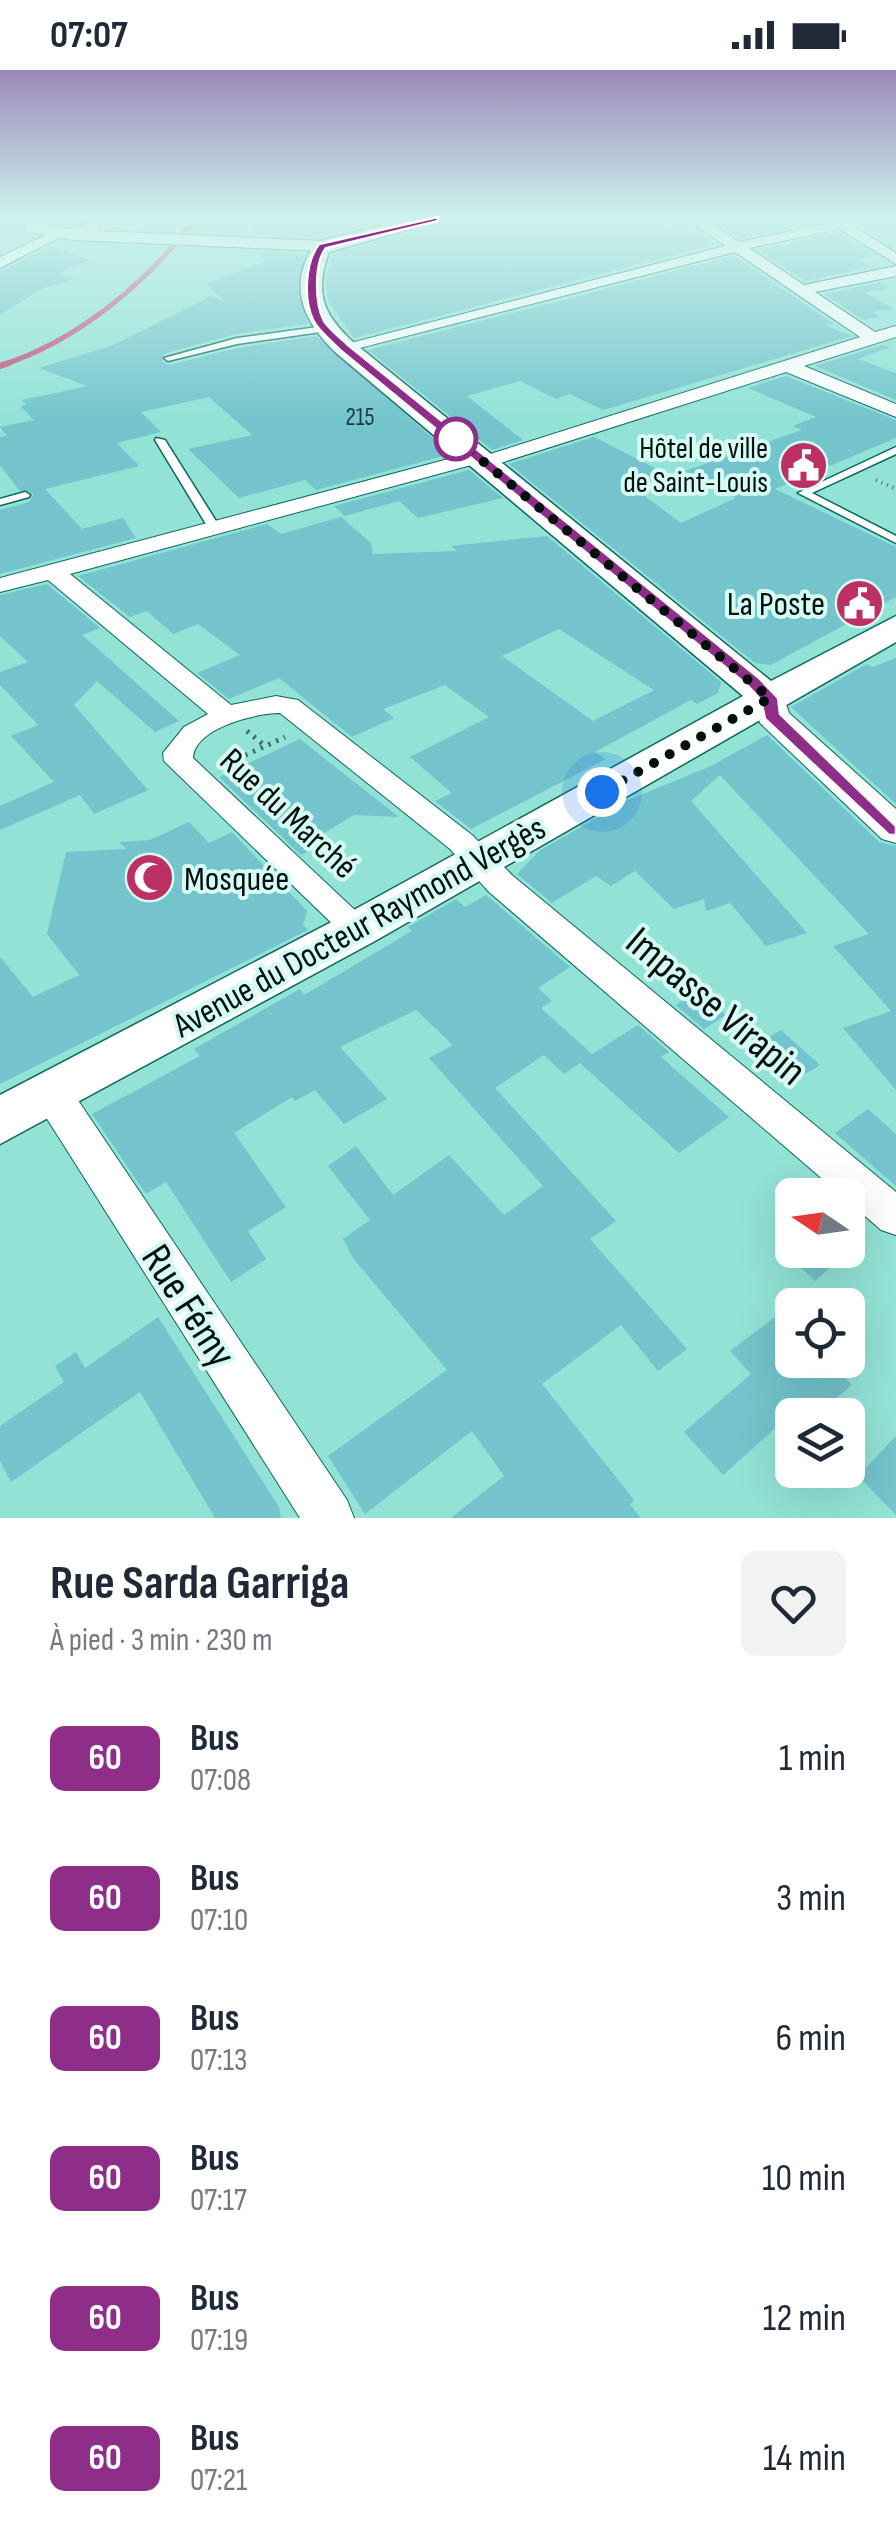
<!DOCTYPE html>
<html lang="fr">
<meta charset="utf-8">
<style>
:root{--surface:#fff;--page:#f2f2f3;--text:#1f2937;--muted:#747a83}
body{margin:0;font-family:"Sofia Sans Condensed",sans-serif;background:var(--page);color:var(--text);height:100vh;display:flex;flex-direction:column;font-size:38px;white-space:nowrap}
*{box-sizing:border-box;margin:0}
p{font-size:32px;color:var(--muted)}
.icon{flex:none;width:55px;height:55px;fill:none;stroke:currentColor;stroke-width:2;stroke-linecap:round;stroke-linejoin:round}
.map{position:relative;height:1448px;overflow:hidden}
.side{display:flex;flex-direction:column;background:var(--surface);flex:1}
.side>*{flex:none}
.badge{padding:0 20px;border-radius:15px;font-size:35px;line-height:65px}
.needle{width:65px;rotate:283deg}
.tools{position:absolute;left:775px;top:1108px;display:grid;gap:20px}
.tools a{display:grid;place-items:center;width:90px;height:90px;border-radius:15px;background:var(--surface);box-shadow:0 10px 40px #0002;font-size:50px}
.you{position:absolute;width:50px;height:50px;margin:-25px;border:8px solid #fff;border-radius:50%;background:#1a73e8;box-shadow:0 0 0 15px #1a73e833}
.map>.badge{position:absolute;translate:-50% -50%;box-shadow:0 0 0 5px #fff}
.round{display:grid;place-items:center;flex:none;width:105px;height:105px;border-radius:15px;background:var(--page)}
.summary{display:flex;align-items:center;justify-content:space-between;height:170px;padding:0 50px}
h1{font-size:48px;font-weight:700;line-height:75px}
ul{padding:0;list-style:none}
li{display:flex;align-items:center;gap:30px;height:140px;padding:0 50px}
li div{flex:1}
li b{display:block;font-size:38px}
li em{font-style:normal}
li .badge{min-width:110px;font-weight:700;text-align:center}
.status{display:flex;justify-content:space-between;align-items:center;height:70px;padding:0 50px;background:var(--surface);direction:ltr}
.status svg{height:28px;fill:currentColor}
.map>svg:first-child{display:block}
</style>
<div class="status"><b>07:07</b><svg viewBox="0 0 49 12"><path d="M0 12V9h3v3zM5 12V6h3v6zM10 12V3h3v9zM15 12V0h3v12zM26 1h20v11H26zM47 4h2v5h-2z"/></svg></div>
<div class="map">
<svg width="896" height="1448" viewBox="0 0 896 1448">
<rect width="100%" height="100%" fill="#92e2d6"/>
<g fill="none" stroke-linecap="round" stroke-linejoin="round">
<path stroke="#c74972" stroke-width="5" d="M2,295C77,271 147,213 195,149"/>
<polyline stroke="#c74972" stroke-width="6" points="0,296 9,293"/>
</g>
<g fill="#73c4cc" fill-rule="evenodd">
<polygon points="250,149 369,149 373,154 320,167 255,164"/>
<polygon points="449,149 652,149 674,164 696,160 716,174 354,268 328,231 326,210 332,185"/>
<polygon points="751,149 831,149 740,168 721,155"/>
<polygon points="839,163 873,187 855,188 871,197 805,211 758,180"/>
<polygon points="51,176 90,190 59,203 74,209 41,219 0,245 0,202"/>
<polygon points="261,182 305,184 297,217 308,254 236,264 163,284 162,291 169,295 238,278 316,266 451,384 316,420 305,410 239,428 188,379 252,365 209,327 141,342 161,362 117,373 139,396 45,419 82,459 123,448 136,468 0,504 0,440 29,432 34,424 19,420 0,395 0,367 7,366 0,357 34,350 20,336 26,335 22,330 87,316 39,298 111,276 211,226 225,232 207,214 264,192"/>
<polygon points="734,186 834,254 825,255 852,266 603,340 570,324 556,329 520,311 467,326 523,370 492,380 368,280"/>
<polygon points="879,213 890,219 864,222 894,239 871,242 880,247 863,250 825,224"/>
<polygon points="883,275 890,277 858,289 896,303 896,330 815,296"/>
<polygon points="786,306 896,350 896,368 775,419 896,477 896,527 771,595 755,593 509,394 594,367 670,406 634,418 681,453 736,428 685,401 802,360 793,356 816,347 748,318"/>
<polygon points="469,400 503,428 418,448 399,431 345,446 334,436"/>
<path d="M341,447L371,473L373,484L457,481L451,476L547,466L721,612L718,623L697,634L691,630L595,682L606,689L471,759L435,731L452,723L410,687L489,647L445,615L383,639L394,648L352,667L279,608L229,629L197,603L240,585L198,554L173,564L147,541L130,547L78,506L267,454L281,464ZM559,559L654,620L593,651L502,586Z"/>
<polygon points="47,514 100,558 82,565 179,651 155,662 97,611 74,635 148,720 94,744 80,725 0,760 0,736 54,712 11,666 38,655 0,615 0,602 28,592 0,566 0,525"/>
<polygon points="896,588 896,734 791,637 867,594 873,597"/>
<polygon points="767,665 879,772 896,776 896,1020 843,958 891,941 833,876 869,864 720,705 691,731 807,863 766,876 730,833 706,841 704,829 674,839 635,801 611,816 596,806 552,833 517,804 539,781 626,731 711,696"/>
<polygon points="300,669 399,747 354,745 316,768 311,780 301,785 219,707"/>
<polygon points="189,752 209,773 232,762 307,841 303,855 308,860 0,1014 0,887 33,927 79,905 47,864 66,782 126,779 119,772 150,770"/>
<polygon points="486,825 570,897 538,918 552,931 541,938 592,984 638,955 669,982 661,987 729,1047 679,1083 580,993 564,1004 544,985 495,1018 616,1151 590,1169 687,1279 658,1301 621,1255 542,1314 634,1430 630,1435 641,1448 451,1448 504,1406 472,1361 365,1444 328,1386 447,1300 353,1188 343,1169 370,1150 328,1096 356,1076 393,1125 449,1085 504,1145 543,1116 429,988 453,975 416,940 340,977 387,1029 344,1054 315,1020 295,1031 292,1027 234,1063 286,1137 248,1161 266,1189 231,1212 166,1112 146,1124 92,1044 200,986 194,979 300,919 304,925 412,861 408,857 456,829 465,837"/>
<polygon points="698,921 726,945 704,959 676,935"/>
<polygon points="781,960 820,995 790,1013 750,977"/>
<polygon points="868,1039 896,1064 896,1116 835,1063"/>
<polygon points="782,1180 850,1180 815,1211"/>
<polygon points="792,1234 792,1290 828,1290 852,1315 816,1345 790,1345 723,1405 684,1362 751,1304 730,1281"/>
<polygon points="158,1247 279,1437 281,1448 215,1448 140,1322 11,1412 0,1391 0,1356 64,1312 55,1296 76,1282 85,1298"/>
<polygon points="896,1366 896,1445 858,1406"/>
</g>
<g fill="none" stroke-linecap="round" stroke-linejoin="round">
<defs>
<g id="service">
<polygon points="325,256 328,257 328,261 237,274 168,291 164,288 237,268"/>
<polygon points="156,368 165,370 221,459 219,461 215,462 209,459 155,370"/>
<polygon points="896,377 896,384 812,423 896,466 896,473 798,423"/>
<polygon points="25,422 30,425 29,427 0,435 0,429"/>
</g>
<g id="minor">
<polygon points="83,149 98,149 88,156"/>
<polygon points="373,149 389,149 403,160 391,163"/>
<path d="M688,149H705L739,172L850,149H880L855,157L896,183V194L840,159L749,178L804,215L896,196V206L815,222L875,262L896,256V267L804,296L896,334V347L786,302L491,396L475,394L70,504L231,635L276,626L298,630L472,765L513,806L896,1122V1165L881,1160L848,1131V1125H841L489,822L450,779L280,643C256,643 194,658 193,688L375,859L370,867L358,871L346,867L164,691L163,683L184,657L208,644L48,510L0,522V508L471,383L487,385L860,267L735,182L344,282L335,277L725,176Z"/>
<polygon points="52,162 64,165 0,198 0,187"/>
<polygon points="51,1007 65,1011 347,1430 354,1448 300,1448 37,1033 32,1022 37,1011"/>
</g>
<g id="tertiary">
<polygon points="35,149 57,149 49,156 70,159 92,152 101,157 98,161 323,171 332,176 323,181 72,170 27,162 24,158"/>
<polygon points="770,619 782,622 789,643 896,739 896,773 882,769 760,653 753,629 758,622"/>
</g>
<path id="secondary" d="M410,149H445L329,182C314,223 323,244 353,272L771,611L896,546V572L375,871L0,1074V1025L341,847L743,626L335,282C302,250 287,214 316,172Z"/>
</defs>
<use href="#service" stroke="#08685e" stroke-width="3"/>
<use href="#minor" stroke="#08685e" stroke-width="2"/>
<use href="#tertiary" stroke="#08685e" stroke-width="2"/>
<use href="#secondary" stroke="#08685e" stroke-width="3"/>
<polyline stroke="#437069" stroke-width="4" stroke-dasharray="1 5" stroke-linecap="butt" points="876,410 896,419"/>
<g stroke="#437069" stroke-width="5" stroke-dasharray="2.5 6" stroke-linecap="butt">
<polyline points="247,661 265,676"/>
<polyline points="222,696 285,667"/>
</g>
<use href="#service" fill="#fff" fill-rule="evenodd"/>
<use href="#minor" fill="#fff" fill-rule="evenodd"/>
<use href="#tertiary" fill="#fff" fill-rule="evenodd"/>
<use href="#secondary" fill="#fff" fill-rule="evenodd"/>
</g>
<linearGradient id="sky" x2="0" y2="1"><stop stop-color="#9b89b9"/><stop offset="0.42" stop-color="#cef2ed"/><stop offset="1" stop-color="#cef2ed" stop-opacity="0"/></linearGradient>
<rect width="896" height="352" fill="url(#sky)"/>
<path fill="#8f2e88" stroke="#fff" stroke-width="2.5" d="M438,147V151L326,178C314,193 315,234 324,251C330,260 341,268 348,275L759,608L778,628L780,644L896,756V765H889L765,649L761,630L747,615L340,280C332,271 318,261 313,250C303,229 305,192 319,174Z"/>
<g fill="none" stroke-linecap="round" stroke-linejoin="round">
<polyline stroke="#00100d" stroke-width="10" stroke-dasharray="0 18" points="456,369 770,628 602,722"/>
</g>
<defs>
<symbol id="civic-disc" viewBox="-11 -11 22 22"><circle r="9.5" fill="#bd3063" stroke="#d5fbf4"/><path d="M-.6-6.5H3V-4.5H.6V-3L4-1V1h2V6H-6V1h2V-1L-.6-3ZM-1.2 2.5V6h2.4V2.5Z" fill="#fff"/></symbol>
<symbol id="mosque-disc" viewBox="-11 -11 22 22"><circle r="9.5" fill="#bd3063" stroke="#d5fbf4"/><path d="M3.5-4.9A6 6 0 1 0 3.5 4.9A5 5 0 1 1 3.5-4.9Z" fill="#fff"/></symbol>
</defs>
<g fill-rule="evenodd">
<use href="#civic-disc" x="776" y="368" width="55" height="55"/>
<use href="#civic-disc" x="832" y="506" width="55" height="55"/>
<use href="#mosque-disc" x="122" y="780" width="55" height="55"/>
</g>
<circle fill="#fff" stroke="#8f2e88" stroke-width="5" cx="456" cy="369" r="20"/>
<g text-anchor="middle" stroke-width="8" stroke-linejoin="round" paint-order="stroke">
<g font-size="25" fill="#1d3d3d">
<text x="360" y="355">215</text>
</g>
<g font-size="30" fill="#00100d" stroke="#d5fbf4" text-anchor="end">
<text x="768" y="388">Hôtel de ville<tspan x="768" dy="34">de Saint-Louis</tspan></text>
</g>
<g font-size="35" fill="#00100d" stroke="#d5fbf4" text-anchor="end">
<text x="825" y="545">La Poste</text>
<text x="184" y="820" text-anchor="start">Mosquée</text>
</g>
<g font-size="35" fill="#00100d" stroke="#d5fbf4">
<text transform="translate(289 743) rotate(43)" y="12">Rue du Marché</text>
<text transform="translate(359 856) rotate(-29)" y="12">Avenue du Docteur Raymond Vergès</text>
</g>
<g font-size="42" fill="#00100d" stroke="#d5fbf4">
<text transform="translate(717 935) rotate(40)" y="15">Impasse Virapin</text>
<text transform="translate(190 1235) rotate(57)" y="15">Rue Fémy</text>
</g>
</g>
</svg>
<div class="tools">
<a><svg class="needle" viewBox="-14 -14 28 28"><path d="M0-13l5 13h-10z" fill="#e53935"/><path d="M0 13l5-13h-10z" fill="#747a83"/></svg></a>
<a><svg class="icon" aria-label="locate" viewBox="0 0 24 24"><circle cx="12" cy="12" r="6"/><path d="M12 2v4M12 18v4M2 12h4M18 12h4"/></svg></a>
<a><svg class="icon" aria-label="layers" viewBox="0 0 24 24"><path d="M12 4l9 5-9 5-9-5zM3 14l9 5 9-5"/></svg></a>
</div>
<div class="you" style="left:602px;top:722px"></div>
</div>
<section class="side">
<div class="summary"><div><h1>Rue Sarda Garriga</h1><p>À pied · 3 min · 230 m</p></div><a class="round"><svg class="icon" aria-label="heart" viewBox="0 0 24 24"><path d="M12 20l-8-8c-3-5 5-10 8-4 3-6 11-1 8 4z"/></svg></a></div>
<ul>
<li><span class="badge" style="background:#8f2e88;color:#fff">60</span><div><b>Bus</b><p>07:08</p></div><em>1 min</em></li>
<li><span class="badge" style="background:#8f2e88;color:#fff">60</span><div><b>Bus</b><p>07:10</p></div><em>3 min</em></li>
<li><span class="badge" style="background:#8f2e88;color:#fff">60</span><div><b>Bus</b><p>07:13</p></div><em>6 min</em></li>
<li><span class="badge" style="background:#8f2e88;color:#fff">60</span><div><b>Bus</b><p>07:17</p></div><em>10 min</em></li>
<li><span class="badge" style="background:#8f2e88;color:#fff">60</span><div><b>Bus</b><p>07:19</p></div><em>12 min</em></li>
<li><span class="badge" style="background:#8f2e88;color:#fff">60</span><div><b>Bus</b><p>07:21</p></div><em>14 min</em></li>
</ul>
</section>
